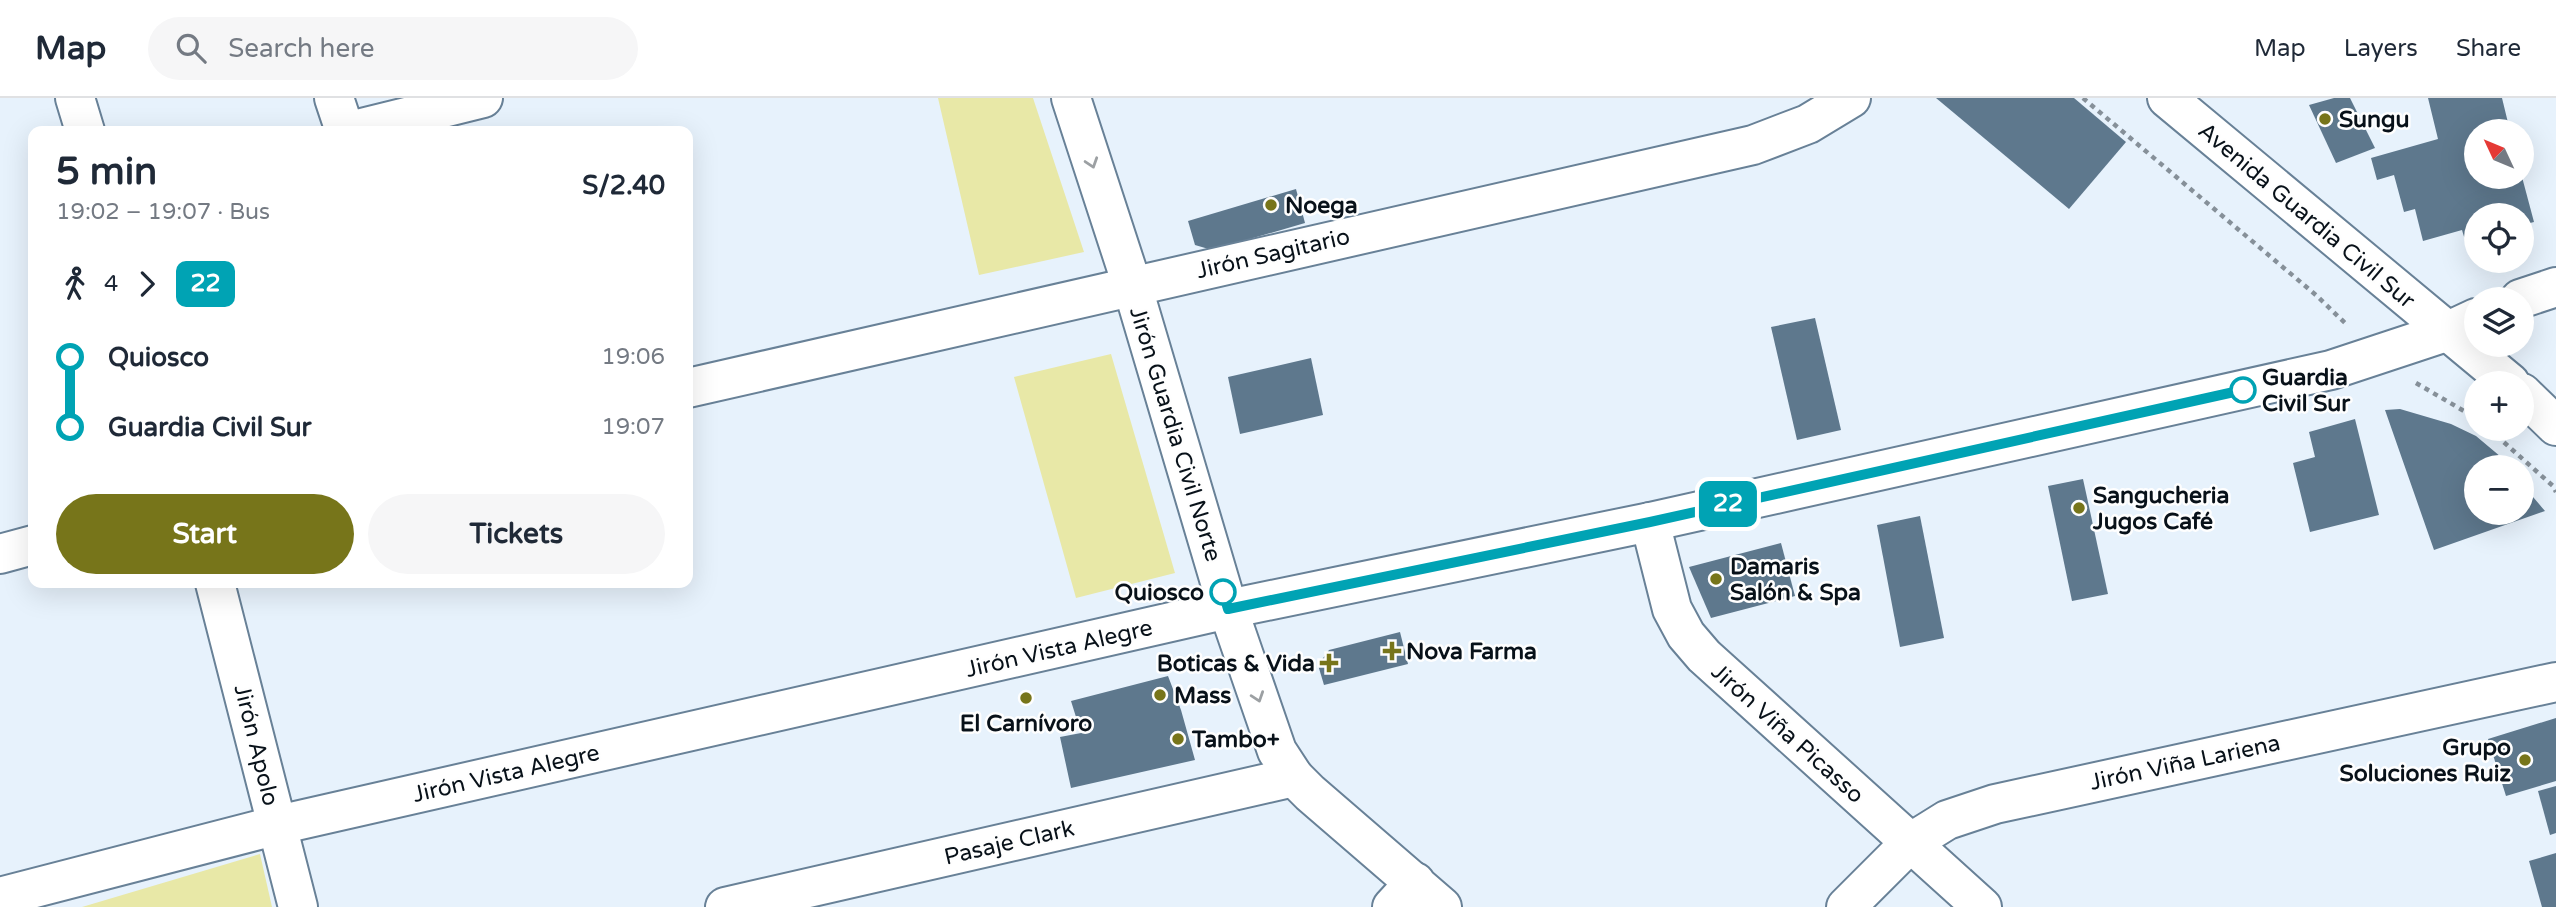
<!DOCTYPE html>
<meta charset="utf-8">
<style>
:root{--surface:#fff;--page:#f6f6f7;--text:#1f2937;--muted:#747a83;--line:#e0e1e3;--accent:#77751a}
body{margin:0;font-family:"Varela Round",sans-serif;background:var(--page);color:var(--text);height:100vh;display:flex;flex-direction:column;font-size:26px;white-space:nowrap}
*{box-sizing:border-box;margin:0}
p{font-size:23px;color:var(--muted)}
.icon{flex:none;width:38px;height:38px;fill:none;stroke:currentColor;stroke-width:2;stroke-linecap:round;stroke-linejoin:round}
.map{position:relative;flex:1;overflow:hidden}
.side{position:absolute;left:28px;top:28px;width:665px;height:462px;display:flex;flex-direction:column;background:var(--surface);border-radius:14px;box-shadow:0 7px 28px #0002}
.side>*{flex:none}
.badge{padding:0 14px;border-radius:10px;font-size:24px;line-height:46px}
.needle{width:46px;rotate:314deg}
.buttons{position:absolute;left:2464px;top:21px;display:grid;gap:14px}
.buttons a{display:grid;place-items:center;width:70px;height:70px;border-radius:50%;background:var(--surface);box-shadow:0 7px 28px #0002;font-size:35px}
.map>.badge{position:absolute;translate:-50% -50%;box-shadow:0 0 0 4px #fff}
.legs{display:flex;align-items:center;gap:10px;height:77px;padding:0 28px;font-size:23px}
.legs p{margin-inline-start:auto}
.summary{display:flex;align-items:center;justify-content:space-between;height:119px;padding:0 28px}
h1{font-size:38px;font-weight:700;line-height:52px}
.cta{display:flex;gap:14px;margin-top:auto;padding:14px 28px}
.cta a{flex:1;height:80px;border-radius:42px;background:var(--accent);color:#fff;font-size:28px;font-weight:700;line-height:80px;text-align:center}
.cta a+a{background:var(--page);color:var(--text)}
ul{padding:0 28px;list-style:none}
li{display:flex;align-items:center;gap:24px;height:70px;font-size:26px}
li i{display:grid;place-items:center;width:10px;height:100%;margin:0 9px;background:currentColor}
li i::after{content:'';width:18px;height:18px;margin:-9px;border:5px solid;border-radius:50%;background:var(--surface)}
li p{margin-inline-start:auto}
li:first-child i{background:linear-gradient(#0000 50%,currentColor 0)}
li:last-child i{background:linear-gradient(currentColor 50%,#0000 0)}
header{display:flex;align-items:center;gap:42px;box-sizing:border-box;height:98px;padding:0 35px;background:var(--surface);border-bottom:2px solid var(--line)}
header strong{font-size:33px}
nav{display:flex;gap:38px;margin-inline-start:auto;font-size:24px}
.search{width:490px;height:63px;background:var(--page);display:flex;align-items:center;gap:18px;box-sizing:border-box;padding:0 24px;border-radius:38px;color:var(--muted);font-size:26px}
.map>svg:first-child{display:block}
</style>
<header>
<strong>Map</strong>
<div class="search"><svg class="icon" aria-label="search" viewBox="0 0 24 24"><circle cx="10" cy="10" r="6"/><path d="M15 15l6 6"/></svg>Search here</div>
<nav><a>Map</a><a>Layers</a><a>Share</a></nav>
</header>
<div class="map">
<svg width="2556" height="809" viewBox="0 0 2556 809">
<rect width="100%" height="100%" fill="#e7f2fc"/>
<g fill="#e8e8a7">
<polygon points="938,0 1033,0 1084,154 979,177"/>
<polygon points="1111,256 1175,475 1076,500 1014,279"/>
<polygon points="260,756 272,809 82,809"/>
</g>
<g fill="#5e788d">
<polygon points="1936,0 2074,0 2126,44 2069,111"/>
<polygon points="2334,0 2350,0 2375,50 2336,65 2309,7"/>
<polygon points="2428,0 2502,0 2510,33 2476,33 2476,79 2522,79 2534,124 2522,127 2522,117 2476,117 2476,139 2465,142 2462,132 2423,143 2415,111 2404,114 2394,77 2377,82 2371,60 2438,41"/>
<polygon points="1296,91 1305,125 1212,152 1195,147 1188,123"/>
<polygon points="1815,220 1841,332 1797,342 1771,229"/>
<polygon points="1311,260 1323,317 1240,336 1228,279"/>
<polygon points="2400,311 2451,326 2476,338 2501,359 2509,369 2476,369 2476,415 2522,415 2522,386 2545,413 2434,452 2385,312"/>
<polygon points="2355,321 2379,417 2310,434 2293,365 2315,359 2309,334"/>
<polygon points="2083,381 2108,496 2072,503 2048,388"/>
<polygon points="1920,418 1944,540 1900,549 1877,427"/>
<polygon points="1781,445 1795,498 1711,520 1689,469"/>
<polygon points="1400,534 1408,566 1324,587 1318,567 1329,552"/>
<polygon points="1168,578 1181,612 1195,662 1071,690 1060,639 1081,635 1071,603"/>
<polygon points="2556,620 2556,683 2506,698 2488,641"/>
<polygon points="2556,688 2556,735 2550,737 2538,693"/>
<polygon points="2556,755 2556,809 2542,809 2529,763"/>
</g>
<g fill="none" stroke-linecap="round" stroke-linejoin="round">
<defs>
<g id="street">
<polyline points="75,0 85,33"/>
<polyline points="334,0 345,33"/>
<polyline points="350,33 483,0"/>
<polyline points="688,290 1753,47 1808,26 1851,0"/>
<polyline points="1650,424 1672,511 1686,537 1704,558 1982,809"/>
<polyline points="0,456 33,447"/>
<polyline points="215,485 298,809"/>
<polyline points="0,799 278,727 1228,511"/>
<polyline points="725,809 1294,679"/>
<polyline points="1392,809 1415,784"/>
<polyline points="1846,809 1910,745 1947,722 1995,706 2556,584"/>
</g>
<g id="secondary">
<polyline points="1071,0 1132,187 1228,511 1277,653 1294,679 1310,695 1442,809"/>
<polyline points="2167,0 2510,285"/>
<polyline points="2520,201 2556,189"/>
<polyline points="2522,295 2556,328"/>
<polyline points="1228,511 1650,424 2331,272 2446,234 2476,220"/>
</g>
</defs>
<use href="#street" stroke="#688197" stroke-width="42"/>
<use href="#secondary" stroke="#688197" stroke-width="42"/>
<g stroke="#869099" stroke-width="4.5" stroke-dasharray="5 5" stroke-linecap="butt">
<polyline points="2083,0 2317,198 2345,225"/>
<polyline points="2416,285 2476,320"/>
<polyline points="2489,331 2553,388 2556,394"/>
</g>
<use href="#street" stroke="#fff" stroke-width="38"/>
<use href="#secondary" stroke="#fff" stroke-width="38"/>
</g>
<defs><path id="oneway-chevron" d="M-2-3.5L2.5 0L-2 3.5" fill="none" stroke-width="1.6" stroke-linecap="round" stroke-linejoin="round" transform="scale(1.75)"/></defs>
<g stroke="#9ca0a3">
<use href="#oneway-chevron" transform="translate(1092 65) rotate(72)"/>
<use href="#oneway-chevron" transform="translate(1258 599) rotate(71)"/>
</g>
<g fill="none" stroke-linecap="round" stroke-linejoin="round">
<defs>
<polyline id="line-1" points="1223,494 1228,511 1650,424 2243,292"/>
</defs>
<use href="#line-1" stroke="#fff" stroke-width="16"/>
<use href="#line-1" stroke="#00a3b4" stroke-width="10"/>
</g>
<g fill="#77751a" stroke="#fefefe" stroke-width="2.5">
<circle cx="2325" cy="21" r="7"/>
<circle cx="1271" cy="107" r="7"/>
<circle cx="2079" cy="410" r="7"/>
<circle cx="1716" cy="481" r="7"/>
<path d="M1388.5 542.5h7v7h7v7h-7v7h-7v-7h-7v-7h7z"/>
<path d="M1325.5 554.5h7v7h7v7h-7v7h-7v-7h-7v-7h7z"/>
<circle cx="1160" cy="597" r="7"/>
<circle cx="1026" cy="600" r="7"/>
<circle cx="1178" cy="641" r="7"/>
<circle cx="2525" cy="662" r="7"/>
</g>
<g fill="#fff" stroke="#00a3b4" stroke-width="3.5">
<circle cx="2243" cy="292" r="12"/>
<circle cx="1223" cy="494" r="12"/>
</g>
<g text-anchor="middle" stroke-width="5" stroke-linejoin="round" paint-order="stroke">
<g font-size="23" font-weight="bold" fill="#081119" stroke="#fefefe" text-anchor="start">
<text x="2339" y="29">Sungu</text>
<text x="1285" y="115">Noega</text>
<text x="2093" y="405">Sangucheria<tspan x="2093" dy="26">Jugos Café</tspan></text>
<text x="1730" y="476">Damaris<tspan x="1730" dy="26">Salón &amp; Spa</tspan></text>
<text x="1406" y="561">Nova Farma</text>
<text x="1315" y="573" text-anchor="end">Boticas &amp; Vida</text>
<text x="1174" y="605">Mass</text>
<text x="1026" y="633" text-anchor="middle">El Carnívoro</text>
<text x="1192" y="649">Tambo+</text>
<text x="2511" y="657" text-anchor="end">Grupo<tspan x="2511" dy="26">Soluciones Ruiz</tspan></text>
</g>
<g font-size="23" fill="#081119" stroke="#fefefe">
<text transform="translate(2307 117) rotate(40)" y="8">Avenida Guardia Civil Sur</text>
<text transform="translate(1273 155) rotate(-13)" y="8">Jirón Sagitario</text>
<text transform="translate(1176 336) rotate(73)" y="8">Jirón Guardia Civil Norte</text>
<text transform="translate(1059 550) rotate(-13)" y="8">Jirón Vista Alegre</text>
<text transform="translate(1788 635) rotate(42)" y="8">Jirón Viña Picasso</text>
<text transform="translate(257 647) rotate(76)" y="8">Jirón Apolo</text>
<text transform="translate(2185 664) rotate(-12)" y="8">Jirón Viña Lariena</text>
<text transform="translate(506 675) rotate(-13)" y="8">Jirón Vista Alegre</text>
<text transform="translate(1009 744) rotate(-13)" y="8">Pasaje Clark</text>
</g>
<g font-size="23" font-weight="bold" fill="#081119" stroke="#fefefe" text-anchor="start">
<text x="2262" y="287">Guardia<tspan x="2262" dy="26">Civil Sur</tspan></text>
<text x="1204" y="502" text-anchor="end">Quiosco</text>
</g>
</g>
</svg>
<div class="buttons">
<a><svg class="needle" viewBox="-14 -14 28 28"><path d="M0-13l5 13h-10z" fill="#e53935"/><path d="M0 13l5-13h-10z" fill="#747a83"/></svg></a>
<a><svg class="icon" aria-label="locate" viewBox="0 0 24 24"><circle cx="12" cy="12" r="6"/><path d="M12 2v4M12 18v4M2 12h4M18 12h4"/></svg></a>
<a><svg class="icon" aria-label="layers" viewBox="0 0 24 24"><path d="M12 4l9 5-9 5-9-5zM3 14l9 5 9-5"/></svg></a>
<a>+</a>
<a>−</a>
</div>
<b class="badge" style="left:1728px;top:406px;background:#00a3b4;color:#fff">22</b>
<section class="side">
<div class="summary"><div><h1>5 min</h1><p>19:02 – 19:07 · Bus</p></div><b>S/2.40</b></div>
<div class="legs"><svg class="icon" aria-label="walk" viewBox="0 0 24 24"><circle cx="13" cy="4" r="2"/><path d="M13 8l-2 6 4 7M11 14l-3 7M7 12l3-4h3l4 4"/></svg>4<svg class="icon" aria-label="forward" viewBox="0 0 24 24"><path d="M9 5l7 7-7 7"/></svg><b class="badge" style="background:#00a3b4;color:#fff">22</b></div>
<ul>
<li><i style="color:#00a3b4"></i><b>Quiosco</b><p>19:06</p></li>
<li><i style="color:#00a3b4"></i><b>Guardia Civil Sur</b><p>19:07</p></li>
</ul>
<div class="cta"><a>Start</a><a>Tickets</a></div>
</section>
</div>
